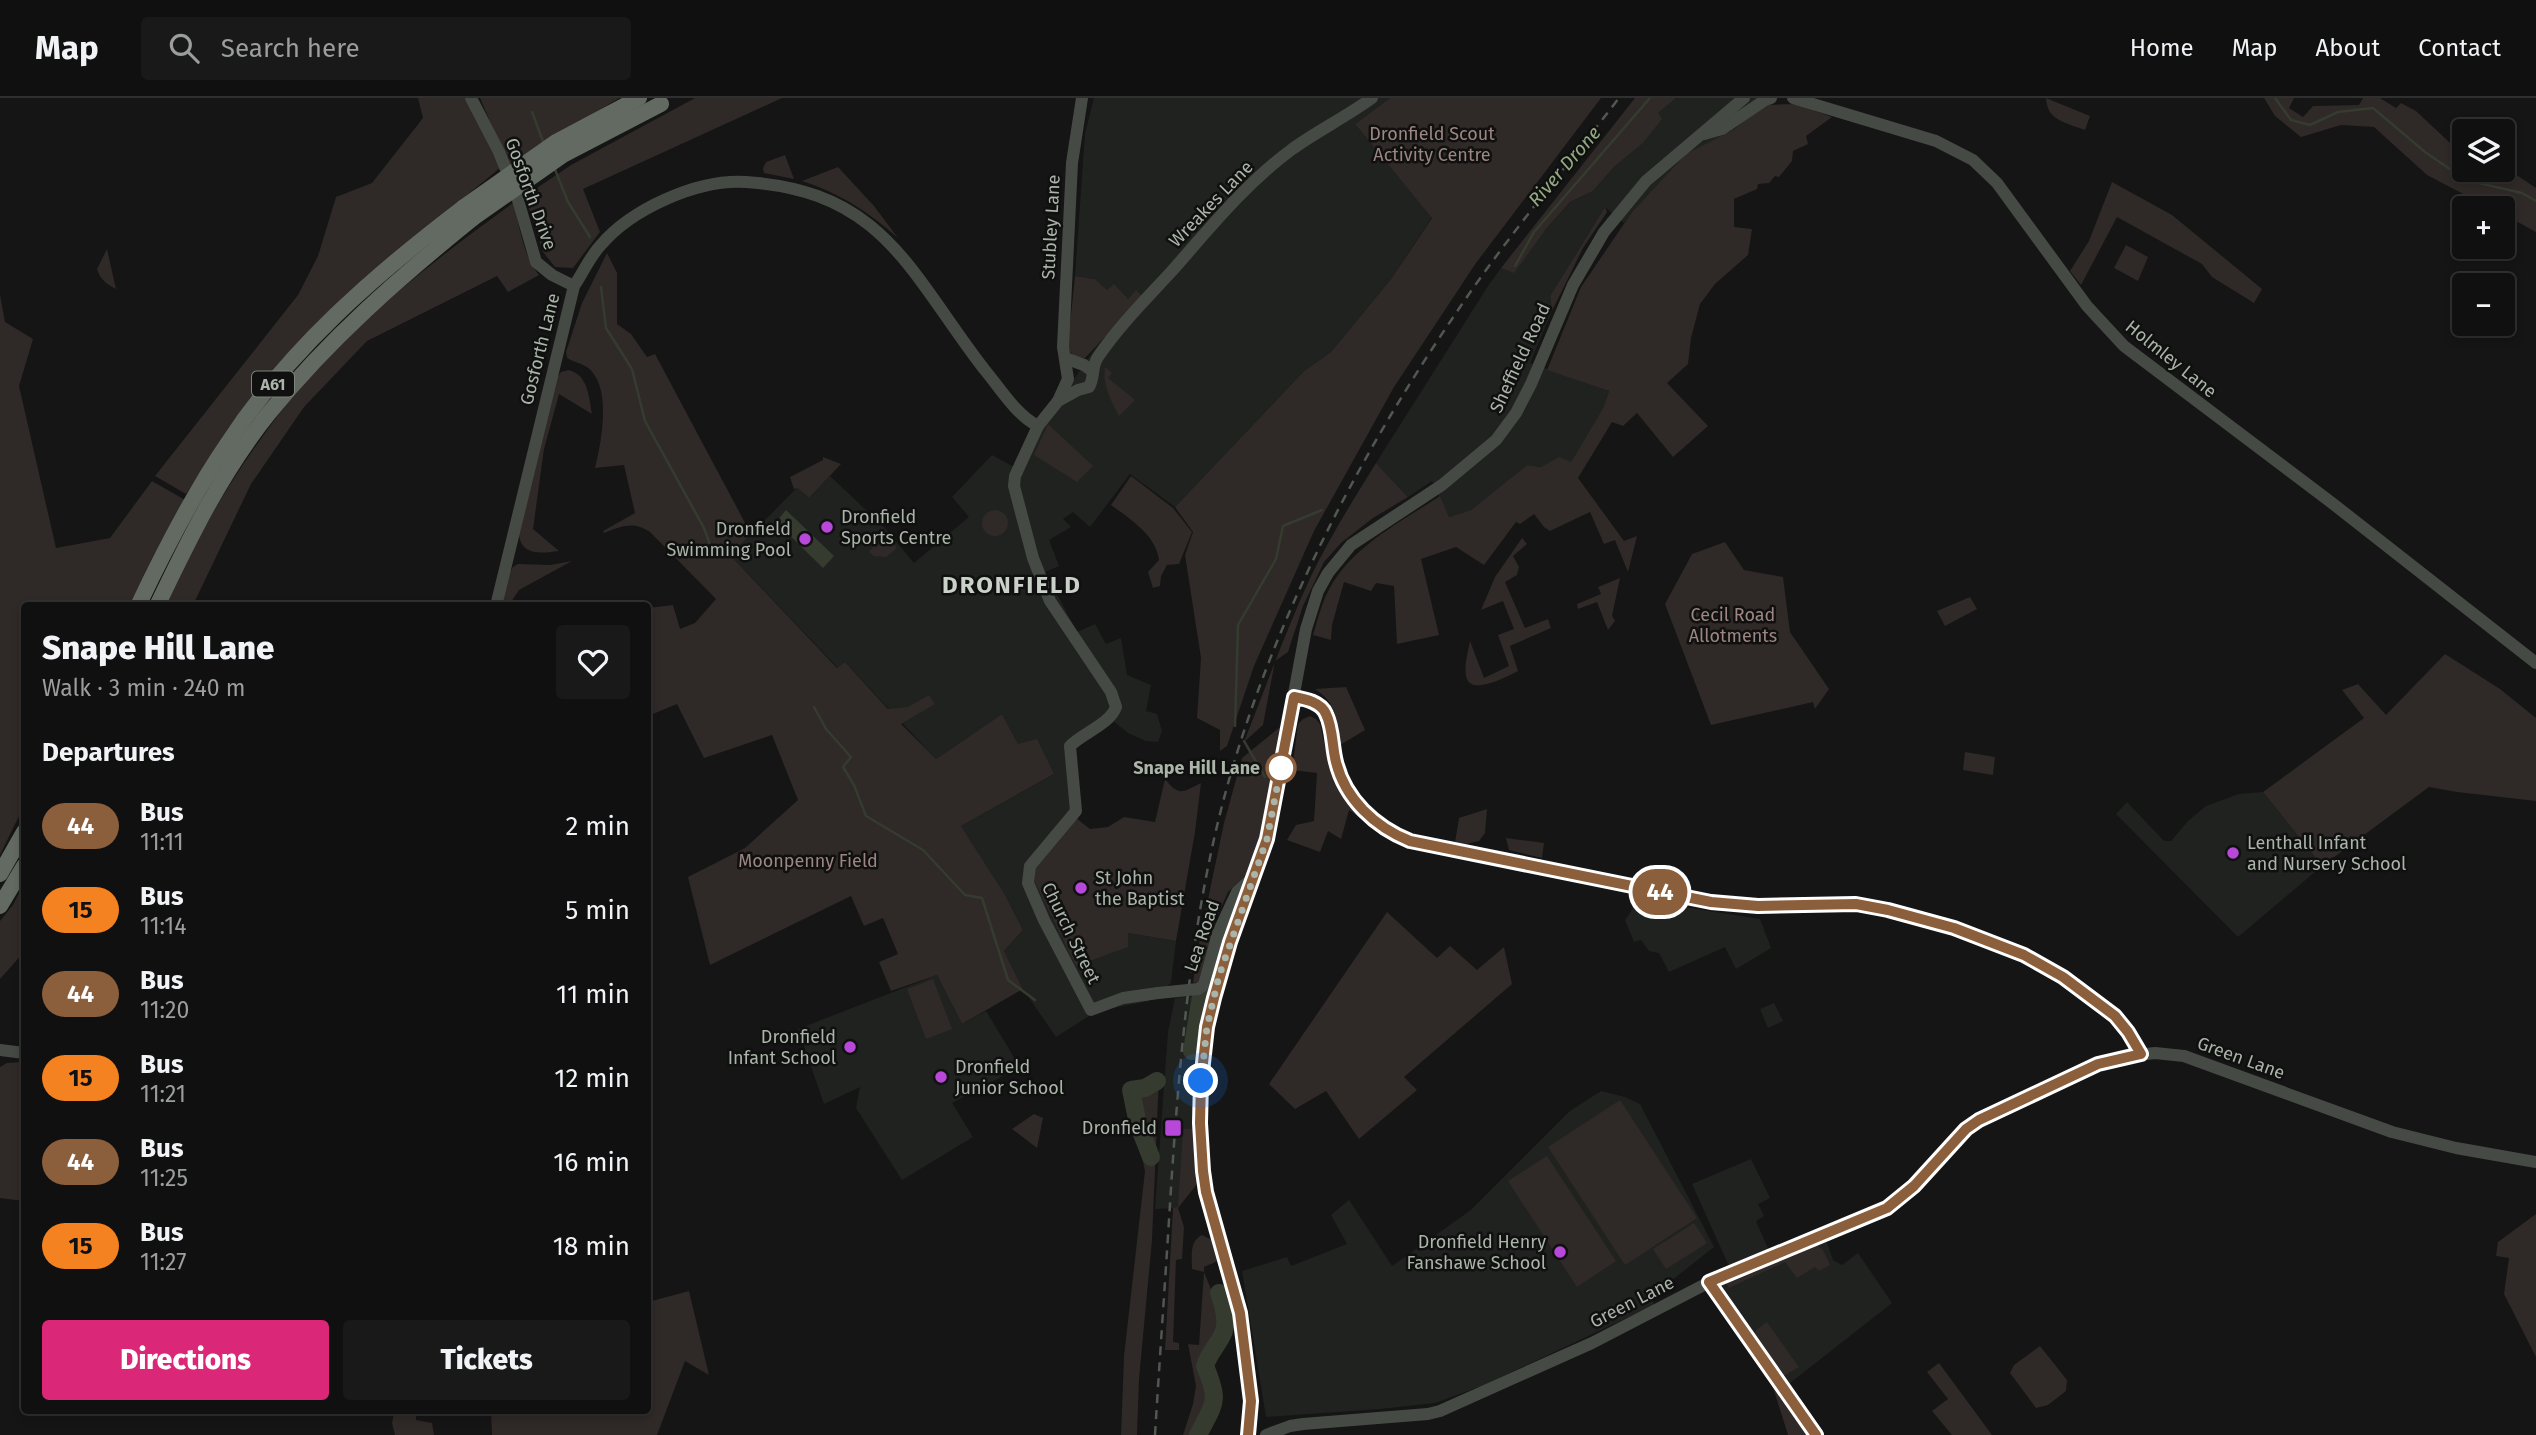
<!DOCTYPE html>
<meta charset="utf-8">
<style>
:root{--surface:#0f100f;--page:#181918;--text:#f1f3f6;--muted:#9b9d9e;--line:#2f302f;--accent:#db2777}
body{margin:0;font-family:"Fira Sans",sans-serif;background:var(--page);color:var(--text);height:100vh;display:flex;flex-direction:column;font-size:26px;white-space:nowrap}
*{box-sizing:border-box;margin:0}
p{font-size:23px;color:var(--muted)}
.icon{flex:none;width:38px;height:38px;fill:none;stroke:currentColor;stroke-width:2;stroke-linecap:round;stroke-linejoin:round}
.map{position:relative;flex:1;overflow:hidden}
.drawer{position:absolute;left:21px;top:504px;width:630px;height:812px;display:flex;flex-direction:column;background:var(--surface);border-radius:7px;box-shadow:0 4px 10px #0003,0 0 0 2px var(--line)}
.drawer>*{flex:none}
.badge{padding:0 14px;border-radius:23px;font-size:24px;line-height:46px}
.fabs{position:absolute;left:2452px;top:21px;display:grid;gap:14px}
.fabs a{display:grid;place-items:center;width:63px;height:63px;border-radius:7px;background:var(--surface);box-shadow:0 4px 10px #0003,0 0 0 2px var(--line);font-size:35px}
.you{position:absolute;width:35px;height:35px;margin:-18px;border:5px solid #fff;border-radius:50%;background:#1a73e8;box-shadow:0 0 0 10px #1a73e833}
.map>.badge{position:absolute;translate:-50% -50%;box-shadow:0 0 0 4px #fff}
h2{padding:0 21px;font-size:26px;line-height:63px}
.round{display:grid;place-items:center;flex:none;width:74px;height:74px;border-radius:7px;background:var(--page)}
.summary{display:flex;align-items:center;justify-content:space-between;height:119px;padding:0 21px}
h1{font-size:33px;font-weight:800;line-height:52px}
.cta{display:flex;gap:14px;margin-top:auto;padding:14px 21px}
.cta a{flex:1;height:80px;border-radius:7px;background:var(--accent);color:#fff;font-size:28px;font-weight:800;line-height:80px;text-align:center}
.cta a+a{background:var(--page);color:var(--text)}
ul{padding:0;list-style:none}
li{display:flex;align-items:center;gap:21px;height:84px;padding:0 21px}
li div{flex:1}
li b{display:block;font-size:26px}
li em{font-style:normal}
li .badge{min-width:77px;font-weight:700;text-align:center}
header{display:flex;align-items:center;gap:42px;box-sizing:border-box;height:98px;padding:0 35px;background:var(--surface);border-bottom:2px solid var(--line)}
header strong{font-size:33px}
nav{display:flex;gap:38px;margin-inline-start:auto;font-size:24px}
.search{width:490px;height:63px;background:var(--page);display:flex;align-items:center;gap:18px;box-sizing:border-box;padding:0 24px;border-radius:7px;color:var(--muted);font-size:26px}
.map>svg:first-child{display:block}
</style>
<header>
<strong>Map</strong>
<div class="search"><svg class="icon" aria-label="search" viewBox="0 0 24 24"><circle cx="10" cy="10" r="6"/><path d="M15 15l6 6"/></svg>Search here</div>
<nav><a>Home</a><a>Map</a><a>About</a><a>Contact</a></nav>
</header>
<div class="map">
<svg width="2536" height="1337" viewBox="0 0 2536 1337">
<rect width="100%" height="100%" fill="#141514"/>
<g fill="#202220">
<polygon points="1094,0 1390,0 1355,26 1432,119 1391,181 1331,254 1304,273 1175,409 1130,376 1090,429 1073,414 1063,421 1071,429 1049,442 1059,468 1045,474 1077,534 1095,526 1106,546 1121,540 1127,577 1151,587 1146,613 1157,616 1162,633 1158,644 1146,643 1128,635 1112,622 1076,650 1080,714 1035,770 1128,835 1176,843 1171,885 1149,903 1097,913 1056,939 1023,891 1004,853 1023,832 1004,795 961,728 1053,677 1018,646 1002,616 936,661 845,564 838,570 730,457 798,389 809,400 830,378 882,427 914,465 969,419 952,399 992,357 1014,369 1094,252 1142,199 1128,201 1107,192 1095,181 1075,178 1085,36"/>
<polygon points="1676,0 1770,0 1733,32 1686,57 1632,114 1624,125 1605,109 1550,198 1552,213 1530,265 1609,293 1603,310 1571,364 1541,369 1527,367 1471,412 1449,419 1432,383 1408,399 1376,365 1488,188 1501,170 1514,174 1547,130 1570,104 1593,93 1614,69 1642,46 1657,15"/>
<polygon points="2263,694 2322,768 2238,839 2116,716 2127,704 2164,743 2171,743 2188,723 2206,708 2239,696"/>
<polygon points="1639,802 1760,821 1771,850 1736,871 1725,849 1669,874 1659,855 1649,853 1641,842 1634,844 1625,822"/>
<polygon points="937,877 962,926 986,913 1020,969 952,1005 973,1039 902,1082 856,1010 860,989 824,1006 798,931"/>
<polygon points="1208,890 1193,1031 1183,1031 1179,1110 1155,1111 1168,934 1175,900 1194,898"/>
<polygon points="1774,905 1783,923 1768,930 1760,911"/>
<polygon points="1601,993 1625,999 1640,1006 1714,1149 1652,1198 1654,1207 1484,1287 1435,1305 1380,1311 1266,1319 1242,1173 1287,1159 1291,1168 1347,1146 1331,1117 1349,1102 1392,1168 1471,1112 1570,1013"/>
<polygon points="1751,1061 1770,1100 1758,1106 1764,1118 1756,1123 1770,1155 1825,1139 1833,1162 1842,1167 1858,1155 1892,1205 1785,1289 1718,1188 1733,1177 1692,1086"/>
</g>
<g fill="#2f2927">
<polygon points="418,0 466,0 483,31 500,70 344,198 289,255 239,318 186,396 155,378 298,197 318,158 336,99 372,85 423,20"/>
<polygon points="480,0 619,0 509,68"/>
<polygon points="695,0 782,0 583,91 600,134 573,170 555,169 543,154 525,98 571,67"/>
<polygon points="1390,0 1601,0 1476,165 1394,289 1314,433 1254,568 1227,648 1220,653 1220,632 1197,620 1201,560 1185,457 1193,434 1175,409 1304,273 1331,254 1391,181 1432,120 1355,26"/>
<polygon points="1635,0 1676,0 1658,15 1662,21 1642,46 1614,69 1593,93 1570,104 1547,130 1514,175 1501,170"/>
<path d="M2046,0L2090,18L2085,32C2067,25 2047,23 2046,0Z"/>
<polygon points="2264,0 2294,0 2289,10 2303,19 2313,8 2359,7 2363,0 2380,0 2396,10 2401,5 2416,13 2464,58 2464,72 2479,72 2482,75 2485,72 2502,72 2503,68 2536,90 2536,134 2503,116 2502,110 2490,110 2427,77 2374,29 2341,27 2301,39 2275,18"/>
<path d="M1796,6L1832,19L1806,38L1808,46L1793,53L1792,63L1779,79L1775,78L1769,85L1758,86L1757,91L1734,101V129L1752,131L1748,157L1715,186L1700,206L1691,240L1688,266L1667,285L1708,328L1673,359L1637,315L1623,328L1612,324L1578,380L1624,443L1637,438L1628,474L1615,442L1604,446L1590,414L1550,433L1544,429L1534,416L1520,426L1516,424L1484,467L1456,449L1421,461L1439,537L1397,546L1394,488L1376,485L1371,493L1344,484L1332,527L1331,542L1313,537C1319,517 1324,495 1338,477C1363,443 1405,421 1440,398L1449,419L1471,412L1527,367L1541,369L1559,359L1571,364L1603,310L1609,293L1547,272L1581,189L1632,114L1686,56L1733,32L1764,7Z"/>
<polygon points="785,57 794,81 764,75 763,70 766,64"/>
<path d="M838,69L874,108L898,140C867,113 841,96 802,83Z"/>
<polygon points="2112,84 2172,117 2262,191 2254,205 2212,179 2202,166 2117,119 2081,187 2070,173 2089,143"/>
<path d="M513,105C520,128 523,158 539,177L508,194L497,178L367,243L304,309L251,386L193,507L164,508C212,406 276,305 359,228C407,184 460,143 513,105Z"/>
<polygon points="1605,109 1607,114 1583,150 1552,213 1550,198"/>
<polygon points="2126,147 2148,159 2138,183 2114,170"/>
<path d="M107,151L116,191C107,186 100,182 97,171Z"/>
<path d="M607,155L617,175V226L631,236L647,259L655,256L751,436L730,457L837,570L845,564L888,611L908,609L929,597L935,606L901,626L936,661L1002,616L1018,646L1037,641L1054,676L961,728L1004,795L1023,832L1004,853L1023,891L962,926L937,877L891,893L879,864L898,856L883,820L864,828L851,798L710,867L688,779L745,750L798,702L772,637L704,660L677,606L648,618V510L673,507L680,531L695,525L716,501L650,434C632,423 623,428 604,435L603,433L635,415L624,367L595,370C601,345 613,288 587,269C581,265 573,264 567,260L566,254L582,205Z"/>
<polygon points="1075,178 1095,181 1107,192 1114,186 1128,201 1136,192 1143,199 1085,260 1075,259 1070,254 1068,246"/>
<polygon points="0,197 5,224 33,241 19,288 56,450 110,440 152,383 185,402 129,507 24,508 24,708 0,757"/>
<path d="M1105,269L1112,275L1108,280L1135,302L1119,318C1111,303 1102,286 1105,269Z"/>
<path d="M569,272C588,277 589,299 592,316L559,296L544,351L533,431L559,453C540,456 519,457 519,434L556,281L561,274Z"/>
<polygon points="1048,326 1093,368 1077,384 1034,357"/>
<polygon points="823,359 841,366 809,400 798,390 794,391 790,379 823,362"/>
<path d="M1376,365L1408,399L1373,420L1341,445L1324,464L1303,508L1288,554L1275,563L1263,627L1244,644C1266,588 1286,532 1311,478C1330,439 1353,402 1376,365Z"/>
<path d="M1131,378L1173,410L1192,434L1179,466L1167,467L1161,478L1160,488L1153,490L1148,474L1159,462C1156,437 1130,421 1111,407Z"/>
<circle cx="995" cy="425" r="13"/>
<polygon points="889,439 897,450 886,459 874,458 869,454 880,440 884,444"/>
<path d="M1522,440L1527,446L1513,458L1519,469L1517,477L1505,484L1525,530L1548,521L1551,530L1510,548L1518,573C1508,578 1473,597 1467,581C1463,571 1468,554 1470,543L1484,580L1509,568L1498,537L1514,531L1503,503L1481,512L1495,479Z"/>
<polygon points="1725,444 1744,472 1783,479 1790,534 1829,591 1815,611 1813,604 1711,627 1665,506 1692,456"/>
<polygon points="572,463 519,492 509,507 500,508 509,476 513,469 518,466 550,467"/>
<polygon points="1620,480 1612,518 1615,523 1608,532 1597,504 1578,511 1577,506 1601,496 1598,489"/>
<polygon points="1970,499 1977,511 1945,528 1937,513"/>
<polygon points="2445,556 2500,591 2536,620 2536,703 2457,694 2429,689 2322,768 2263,694 2364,620 2342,592 2358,586 2386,617"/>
<path d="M1346,589L1365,632L1340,647C1337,623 1337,605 1315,591Z"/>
<polygon points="1310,618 1316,621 1320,626 1328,662 1338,688 1366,724 1349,712 1341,741 1328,733 1320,754 1287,742 1296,727 1314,723 1317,675 1292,672 1298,626 1303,621"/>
<polygon points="1280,629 1264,729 1249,774 1228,794 1215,823 1202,878 1199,884 1193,885 1200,839 1224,725 1242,660"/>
<polygon points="1965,654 1995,659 1993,677 1963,672"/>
<path d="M1165,681C1179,699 1183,694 1201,685L1195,734L1176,843L1128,835V849L1076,868L1035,784V771L1076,720L1090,731L1108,729L1124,719L1155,724Z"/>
<polygon points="1487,711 1485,735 1479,743 1466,746 1455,744 1459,720"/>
<polygon points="1506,740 1544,745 1542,760 1509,752"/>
<polygon points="24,785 24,854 0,881 0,823 13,807"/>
<polygon points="1387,814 1437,860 1450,848 1477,872 1504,849 1512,886 1404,979 1417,992 1359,1041 1326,993 1295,1011 1269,986"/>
<polygon points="933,881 952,931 926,941 907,891"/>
<polygon points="24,964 24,1103 0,1100 0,969 7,965"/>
<polygon points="1159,978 1152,1142 1139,1281 1137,1337 1121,1337 1124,1258 1145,1073 1127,988"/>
<polygon points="1620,1002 1697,1120 1625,1167 1548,1049"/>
<polygon points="1034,1016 1043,1020 1037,1050 1012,1031"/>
<polygon points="1183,1031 1193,1031 1197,1086 1178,1110 1184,1129 1182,1161 1176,1162 1173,1244 1179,1245 1179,1252 1165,1252 1173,1110 1178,1109"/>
<polygon points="1547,1058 1616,1163 1577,1189 1508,1083"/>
<polygon points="2536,1116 2536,1259 2504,1196 2509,1160 2496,1158 2498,1144"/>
<polygon points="1694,1125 1707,1145 1666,1171 1653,1151"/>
<path d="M1202,1137L1214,1143L1220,1162L1204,1169V1174L1213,1196L1219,1195C1223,1206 1228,1221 1224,1233C1220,1245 1210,1254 1205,1267C1212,1284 1219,1298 1210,1316C1206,1324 1203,1328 1203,1337H1183L1193,1306L1196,1288L1188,1246L1199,1247L1204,1174L1192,1171C1192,1159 1189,1143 1202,1137Z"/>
<polygon points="1817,1147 1823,1152 1830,1167 1819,1173 1815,1169 1797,1180 1785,1164 1729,1190 1725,1184 1807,1149"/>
<polygon points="689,1193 709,1277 685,1263 657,1337 492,1337 491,1313 648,1312 648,1204"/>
<polygon points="1767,1224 1799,1269 1785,1277 1780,1277 1754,1237 1757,1231"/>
<polygon points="2040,1248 2067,1282 2066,1293 2048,1307 2036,1310 2010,1275 2014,1267"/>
<polygon points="1939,1265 1992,1337 1952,1337 1932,1313 1948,1301 1927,1274"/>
<polygon points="1770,1280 1809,1337 1788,1337"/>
<polygon points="394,1315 416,1317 416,1322 432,1325 434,1337 395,1337 392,1325"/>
</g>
<polygon fill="#353c2f" points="786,412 834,458 823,470 776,424"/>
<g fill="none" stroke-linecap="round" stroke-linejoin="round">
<g stroke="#353c2f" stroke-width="2.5">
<polyline points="2275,0 2291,22 2310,27 2338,14 2373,10 2425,54 2466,82 2522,95 2536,103"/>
<polyline points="532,14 544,46"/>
<polyline points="554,69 568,104 590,139"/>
<polyline points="1515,168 1534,134 1650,0"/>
<polyline points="601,189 606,230 632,271 645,323 704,430 711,449"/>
<polyline points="814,609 826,631 851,659 843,669 854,687 866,718 923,752 965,797 982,800 1008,882 1035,902"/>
<polyline points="1235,628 1238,527 1276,461 1283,428 1322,412"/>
<polyline points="1244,643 1265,679"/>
</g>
<g stroke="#353c2f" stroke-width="18">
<polyline points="1192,953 1201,898"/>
<polyline points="1151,1059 1138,1026 1131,992 1145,990 1157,983"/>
<path d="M1198,1337C1215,1304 1220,1304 1205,1268C1209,1254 1220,1245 1224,1233C1228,1221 1223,1206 1219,1195"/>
</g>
<g stroke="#454a44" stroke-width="12">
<polyline points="471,0 499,54 518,102 536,164 552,177 574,188"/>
<path d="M1082,0L1072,65L1063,249L1068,281L1058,303L1038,328L1015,378L1014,388L1033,460L1050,503L1111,594L1116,609C1110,626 1083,635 1070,648L1076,713L1030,768L1028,785L1044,822L1091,912L1123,900L1158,895"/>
<polyline points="1793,0 1936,43 1973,62 1997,85 2087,208 2124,248 2332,405 2536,565"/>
<polyline points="1704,36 1722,31 1765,2 1771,0"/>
<polyline points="1065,260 1084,267 1092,273"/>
<path d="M1058,303L1078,292L1089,289C1095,279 1091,269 1098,259C1118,229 1146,201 1171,174C1209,131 1245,86 1291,52C1317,33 1346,19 1372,0"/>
<path d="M496,508L574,188C583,175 589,160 600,148C631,111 697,81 746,84C884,93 910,175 984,271C1000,290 1016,317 1038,328"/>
<path d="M1294,599L1314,604L1325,613C1332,627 1331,646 1335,661C1348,718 1390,739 1442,750L1711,804L1758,808L1856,806L1888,812L1954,830L2024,857L2063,879L2115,918L2128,934L2141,956"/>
<polyline points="1218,835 1237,794 1252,780"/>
<polyline points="0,952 24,955"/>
<polyline points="1248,1337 1251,1303 1240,1215 1206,1094 1203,1073 1200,1025 1203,956 1219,878 1267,741 1306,531 1318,493 1328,475 1351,447 1442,387 1496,342 1516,315 1531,286 1573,187 1604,134 1646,83 1744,0"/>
<polyline points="1266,1337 1290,1328 1303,1326 1428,1316 1440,1313 1592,1245 1729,1174 1887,1110 1914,1088 1966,1031 1998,1013 2098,966 2120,959 2155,955 2184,958 2392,1034 2456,1050 2536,1064"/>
</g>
<g stroke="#636a62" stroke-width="16">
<path d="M138,508C165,451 193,396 228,345C289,251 376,176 464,109"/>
<path d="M157,508C189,441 222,373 269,315C329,241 400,179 473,120"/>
<polyline points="0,776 24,734"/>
<polyline points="0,808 24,768"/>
</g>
<path stroke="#525751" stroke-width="2.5" stroke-dasharray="9 7" stroke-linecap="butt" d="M1155,1337C1160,1255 1166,1172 1171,1090C1179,969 1189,847 1217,728C1259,551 1350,371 1452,221C1503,144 1563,73 1619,0"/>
<polyline stroke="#454a44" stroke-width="12" points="1158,895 1198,891 1204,887 1218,835"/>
<g stroke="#636a62" stroke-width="16">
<polyline points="464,109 556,44 639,0"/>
<polyline points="473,120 563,57 661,6"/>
</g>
</g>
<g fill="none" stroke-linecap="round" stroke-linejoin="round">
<defs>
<path id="line" d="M1248,1337L1251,1303L1240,1215L1206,1094L1203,1073L1200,1025L1201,983L1207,929L1214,900L1230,844L1267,741L1294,599C1305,601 1321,604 1326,616C1333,630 1332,649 1336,664C1345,701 1375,729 1410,743L1711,804L1758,808L1856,806L1888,812L1954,830L2024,857L2063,879L2115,918L2128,934L2141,956L2098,966L1979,1022L1966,1031L1914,1088L1887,1110L1709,1184L1816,1337"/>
</defs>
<use href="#line" stroke="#fff" stroke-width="16"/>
<use href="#line" stroke="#8b5e3c" stroke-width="10"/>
<polyline stroke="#aab4a8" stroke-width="7" stroke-dasharray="0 12.6" points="1201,983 1207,929 1219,878 1267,741 1282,664 1281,670"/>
</g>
<g fill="#b848da" stroke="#0f100f" stroke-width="2.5">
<circle cx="827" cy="429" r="7"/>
<circle cx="805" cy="441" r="7"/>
<circle cx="2233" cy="755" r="7"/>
<circle cx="1081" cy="790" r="7"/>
<circle cx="850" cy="949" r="7"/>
<circle cx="941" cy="979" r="7"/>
<rect x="1164" y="1021" width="18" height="18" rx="3.5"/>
<circle cx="1560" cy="1154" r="7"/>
</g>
<circle fill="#fff" stroke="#8b5e3c" stroke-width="3.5" cx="1281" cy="670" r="14"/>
<g text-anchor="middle" stroke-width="5" stroke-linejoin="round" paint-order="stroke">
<rect fill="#0f100f" stroke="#7c837a" stroke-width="2" x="252" y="273.5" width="42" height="25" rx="5"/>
<g font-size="16" font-weight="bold" fill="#aab4a8">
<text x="273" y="292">A61</text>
</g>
<g font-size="18" fill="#9d8681" stroke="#0f100f">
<text x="1432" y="42">Dronfield Scout<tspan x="1432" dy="21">Activity Centre</tspan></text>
<text x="1733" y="523">Cecil Road<tspan x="1733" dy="21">Allotments</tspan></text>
<text x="808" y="769">Moonpenny Field</text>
</g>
<g font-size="18" fill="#aab4a8" stroke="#0f100f">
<text transform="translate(531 96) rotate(70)" y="6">Gosforth Drive</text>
<text transform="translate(1211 106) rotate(-46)" y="6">Wreakes Lane</text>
<text transform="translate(1051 129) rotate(-87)" y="6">Stubley Lane</text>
<text transform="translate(540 251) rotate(-76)" y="6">Gosforth Lane</text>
<text transform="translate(1520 260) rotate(-65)" y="6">Sheffield Road</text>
<text transform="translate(2171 261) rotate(39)" y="6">Holmley Lane</text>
<text transform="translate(1071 835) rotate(64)" y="6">Church Street</text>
<text transform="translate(1202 838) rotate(-71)" y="6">Lea Road</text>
<text transform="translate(2241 960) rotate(20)" y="6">Green Lane</text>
<text transform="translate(1632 1204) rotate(-27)" y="6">Green Lane</text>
</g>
<g font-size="18" fill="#aab4a8" stroke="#0f100f" text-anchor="start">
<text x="841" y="425">Dronfield<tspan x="841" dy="21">Sports Centre</tspan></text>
<text x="791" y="437" text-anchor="end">Dronfield<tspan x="791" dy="21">Swimming Pool</tspan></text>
<text x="2247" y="751">Lenthall Infant<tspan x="2247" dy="21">and Nursery School</tspan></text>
<text x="1095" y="786">St John<tspan x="1095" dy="21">the Baptist</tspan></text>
<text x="836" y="945" text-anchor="end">Dronfield<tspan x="836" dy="21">Infant School</tspan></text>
<text x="955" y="975">Dronfield<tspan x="955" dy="21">Junior School</tspan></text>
<text x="1157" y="1036" text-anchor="end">Dronfield</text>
<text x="1546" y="1150" text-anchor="end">Dronfield Henry<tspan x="1546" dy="21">Fanshawe School</tspan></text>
</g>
<g font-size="18" font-weight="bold" fill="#aab4a8" stroke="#0f100f" text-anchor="end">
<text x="1260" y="676">Snape Hill Lane</text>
</g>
<g font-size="19" font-style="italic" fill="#94ab83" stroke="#0f100f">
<text transform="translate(1564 68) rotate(-49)" y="7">River Drone</text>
</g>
<g font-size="24" font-weight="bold" letter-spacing="2" fill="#c9d1c8" stroke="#0f100f">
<text x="1012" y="495">DRONFIELD</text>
</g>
</g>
</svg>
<div class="fabs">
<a><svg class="icon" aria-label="layers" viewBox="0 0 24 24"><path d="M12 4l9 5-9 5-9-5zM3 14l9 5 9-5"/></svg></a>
<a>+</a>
<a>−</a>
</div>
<div class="you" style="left:1201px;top:983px"></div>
<b class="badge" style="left:1660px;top:794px;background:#8b5e3c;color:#fff">44</b>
<section class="drawer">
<div class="summary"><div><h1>Snape Hill Lane</h1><p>Walk · 3 min · 240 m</p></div><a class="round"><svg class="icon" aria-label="heart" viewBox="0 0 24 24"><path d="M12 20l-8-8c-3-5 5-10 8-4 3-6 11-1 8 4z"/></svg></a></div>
<h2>Departures</h2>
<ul>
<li><span class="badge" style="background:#8b5e3c;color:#fff">44</span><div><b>Bus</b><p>11:11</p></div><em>2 min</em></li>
<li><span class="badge" style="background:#f58220;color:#111">15</span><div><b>Bus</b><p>11:14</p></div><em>5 min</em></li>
<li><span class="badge" style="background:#8b5e3c;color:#fff">44</span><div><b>Bus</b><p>11:20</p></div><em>11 min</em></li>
<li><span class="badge" style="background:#f58220;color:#111">15</span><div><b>Bus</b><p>11:21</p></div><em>12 min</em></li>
<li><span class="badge" style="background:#8b5e3c;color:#fff">44</span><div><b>Bus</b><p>11:25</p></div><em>16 min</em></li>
<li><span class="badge" style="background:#f58220;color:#111">15</span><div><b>Bus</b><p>11:27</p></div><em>18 min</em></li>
</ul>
<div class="cta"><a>Directions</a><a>Tickets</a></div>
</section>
</div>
